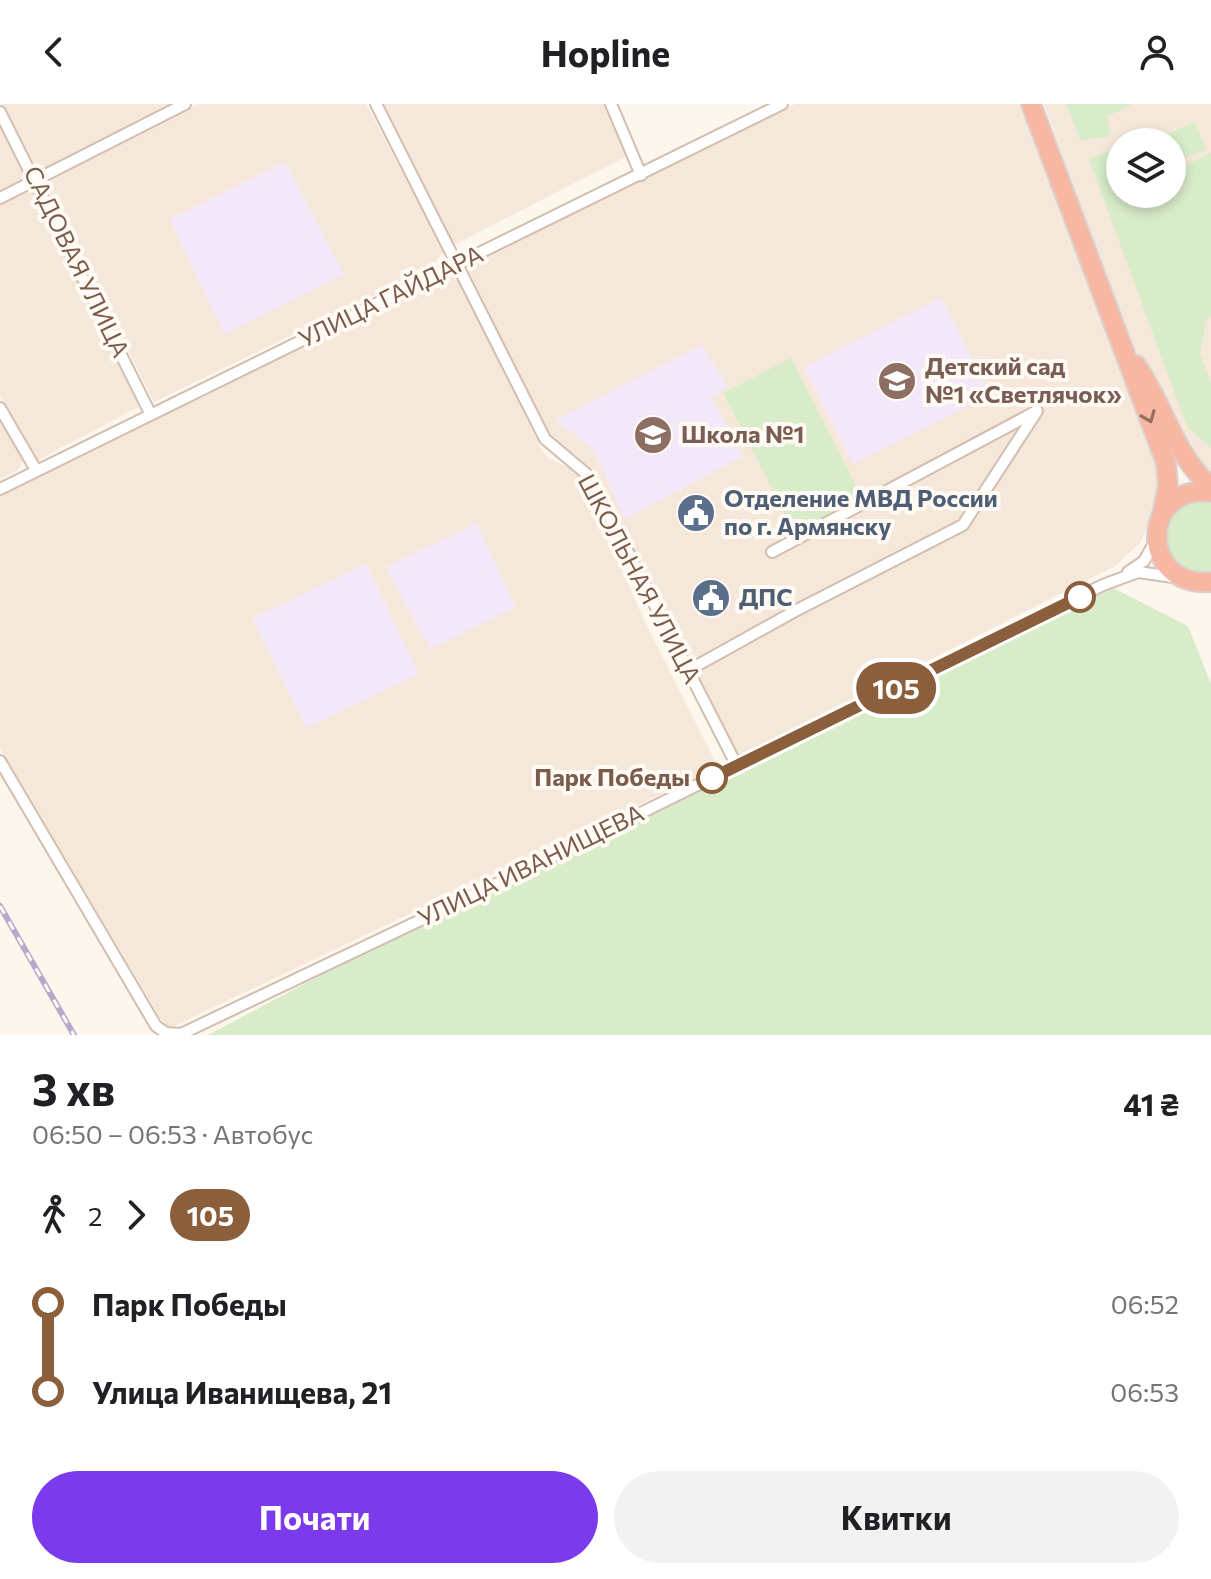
<!DOCTYPE html>
<html lang="uk">
<meta charset="utf-8">
<style>
:root{--surface:#fff;--page:#f2f2f2;--text:#202124;--muted:#757577;--accent:#7c3aed}
body{margin:0;font-family:Commissioner,sans-serif;background:var(--page);color:var(--text);height:100vh;display:flex;flex-direction:column;font-size:30px;white-space:nowrap}
*{box-sizing:border-box;margin:0}
p{font-size:26px;color:var(--muted)}
.icon{flex:none;width:44px;height:44px;fill:none;stroke:currentColor;stroke-width:2;stroke-linecap:round;stroke-linejoin:round}
.map{position:relative;height:931px;overflow:hidden}
.sheet{display:flex;flex-direction:column;background:var(--surface);flex:1}
.sheet>*{flex:none}
.badge{padding:0 16px;border-radius:26px;font-size:28px;line-height:52px}
.fabs{position:absolute;left:1106px;top:24px;display:grid;gap:16px}
.fabs a{display:grid;place-items:center;width:80px;height:80px;border-radius:50%;background:var(--surface);box-shadow:0 4px 12px #0003;font-size:40px}
.map>.badge{position:absolute;translate:-50% -50%;box-shadow:0 0 0 4px #fff}
.legs{display:flex;align-items:center;gap:12px;height:88px;padding:0 32px;font-size:26px}
.legs p{margin-inline-start:auto}
.overview{display:flex;align-items:center;justify-content:space-between;height:136px;padding:0 32px}
h1{font-size:44px;font-weight:700;line-height:60px}
.primary-button{display:flex;gap:16px;margin-top:auto;padding:16px 32px}
.primary-button a{flex:1;height:92px;border-radius:48px;background:var(--accent);color:#fff;font-size:32px;font-weight:700;line-height:92px;text-align:center}
.primary-button a+a{background:var(--page);color:var(--text)}
ul{padding:0 32px;list-style:none}
li{display:flex;align-items:center;gap:28px;height:88px;font-size:30px}
li i{display:grid;place-items:center;width:12px;height:100%;margin:0 10px;background:currentColor}
li i::after{content:'';width:20px;height:20px;margin:-10px;border:6px solid;border-radius:50%;background:var(--surface)}
li p{margin-inline-start:auto}
li:first-child i{background:linear-gradient(#0000 50%,currentColor 0)}
li:last-child i{background:linear-gradient(currentColor 50%,#0000 0)}
header{display:flex;justify-content:space-between;align-items:center;height:104px;padding:0 32px;background:var(--surface);font-size:36px;font-weight:700}
.map>svg:first-child{display:block}
</style>
<header><svg class="icon" aria-label="back" viewBox="0 0 24 24"><path d="M15 5l-7 7 7 7"/></svg>Hopline<svg class="icon" aria-label="person" viewBox="0 0 24 24"><circle cx="12" cy="8" r="4"/><path d="M4 21q1-7 8-7t8 7"/></svg></header>
<div class="map">
<svg width="1211" height="931" viewBox="0 0 1211 931">
<rect width="100%" height="100%" fill="#fdf6ec"/>
<g fill="#f5e8da" fill-rule="evenodd">
<polygon points="2,0 173,0 40,71"/>
<polygon points="198,0 366,0 444,147 432,163 154,298 44,80"/>
<polygon points="384,0 606,0 631,50 454,141"/>
<polygon points="795,0 1022,0 1160,367 1159,387 1141,438 1115,462 734,655 594,374 548,331 469,169 470,162 481,155"/>
<path d="M1044,0H1211V375L1200,367L1161,285L1129,237ZM1120,38H1172V90H1120Z"/>
<polygon points="0,22 28,73 0,88"/>
<polygon points="32,87 140,302 38,356 0,293 0,99"/>
<polygon points="455,172 462,180 541,345 548,354 574,366 585,380 643,514 718,663 170,924 160,914 0,644 0,392 443,175"/>
<polygon points="0,314 24,355 18,366 0,375"/>
</g>
<g fill="#f3e8fa">
<polygon points="285,58 344,171 224,230 170,115"/>
<polygon points="941,194 990,291 853,360 804,263"/>
<polygon points="702,241 728,283 711,293 743,352 625,415 594,346 555,316"/>
<polygon points="477,419 515,503 430,545 386,463"/>
<polygon points="366,460 419,570 306,624 253,514"/>
</g>
<g fill="#d8ecc9">
<polygon points="1066,0 1129,0 1130,2 1107,12 1111,32 1081,37"/>
<polygon points="1195,18 1206,46 1172,58 1172,38 1155,38 1154,35"/>
<polygon points="1120,43 1120,90 1172,90 1172,67 1211,49 1211,213 1207,214 1200,250 1211,280 1211,344 1187,323 1089,55"/>
<polygon points="791,254 862,393 794,428 723,289"/>
<path d="M1211,395V471C1168,476 1145,414 1185,398C1192,395 1203,396 1211,395Z"/>
<polygon points="1113,484 1188,522 1211,580 1211,931 208,931 321,871"/>
</g>
<g fill="none" stroke-linecap="round" stroke-linejoin="round">
<defs>
<g id="street">
<polyline points="376,0 545,335 589,372 737,662"/>
<polyline points="611,0 641,71"/>
<polyline points="0,8 150,309"/>
<polyline points="0,94 185,0"/>
<polyline points="0,304 36,366"/>
<polyline points="0,385 782,0"/>
<polyline points="772,448 1035,308"/>
<polyline points="1128,468 1144,457 1156,436"/>
<polyline points="689,566 797,506 963,421 1037,307"/>
<polyline points="0,657 156,922 166,929 181,930 511,773 1103,481 1138,468 1173,473"/>
</g>
<g id="highway">
<polyline points="1031,0 1166,359 1168,382 1162,411"/>
<path d="M1136,261C1165,302 1173,350 1211,383"/>
<path d="M1211,388C1140,380 1138,484 1211,478"/>
</g>
</defs>
<use href="#street" stroke="#d1beb0" stroke-width="14"/>
<use href="#highway" stroke="#dad1cd" stroke-width="22"/>
<use href="#street" stroke="#fff" stroke-width="10"/>
<use href="#highway" stroke="#f7b7a3" stroke-width="18"/>
<defs>
<polyline id="rail" points="0,802 74,931"/>
</defs>
<use href="#rail" stroke="#b9a8c9" stroke-width="6"/>
<use href="#rail" stroke="#fffaf3" stroke-width="3" stroke-dasharray="9" stroke-linecap="butt"/>
</g>
<defs><path id="oneway-chevron" d="M-2-3.5L2.5 0L-2 3.5" fill="none" stroke-width="1.6" stroke-linecap="round" stroke-linejoin="round" transform="scale(2)"/></defs>
<use stroke="#936e5e" href="#oneway-chevron" transform="translate(1149 313) rotate(68)"/>
<g fill="none" stroke-linecap="round" stroke-linejoin="round">
<defs>
<polyline id="line-1" points="712,674 1080,493"/>
</defs>
<use href="#line-1" stroke="#fff" stroke-width="18"/>
<use href="#line-1" stroke="#8b5e3c" stroke-width="12"/>
</g>
<defs>
<symbol id="school-disc" viewBox="-11 -11 22 22"><circle r="9.5" fill="#8d6e63" stroke="#fffaf3"/><path d="M0-5L7-2L0 1L-7-2ZM-4 1L0 2.5L4 1V4Q0 6-4 4Z" fill="#fff"/></symbol>
<symbol id="civic-disc" viewBox="-11 -11 22 22"><circle r="9.5" fill="#5c6f8a" stroke="#fffaf3"/><path d="M-.6-6.5H3V-4.5H.6V-3L4-1V1h2V6H-6V1h2V-1L-.6-3ZM-1.2 2.5V6h2.4V2.5Z" fill="#fff"/></symbol>
</defs>
<g fill-rule="evenodd">
<use href="#school-disc" x="875" y="255" width="44" height="44"/>
<use href="#school-disc" x="631" y="309" width="44" height="44"/>
<use href="#civic-disc" x="674" y="387" width="44" height="44"/>
<use href="#civic-disc" x="689" y="472" width="44" height="44"/>
</g>
<g fill="#fff" stroke="#8b5e3c" stroke-width="4">
<circle cx="1080" cy="493" r="14"/>
<circle cx="712" cy="674" r="14"/>
</g>
<g text-anchor="middle" stroke-width="8" stroke-linejoin="round" paint-order="stroke">
<g font-size="24" fill="#7a5c4d" stroke="#fffaf3">
<text transform="translate(76 158) rotate(64)" y="8">САДОВАЯ УЛИЦА</text>
<text transform="translate(391 193) rotate(-26)" y="8">УЛИЦА ГАЙДАРА</text>
<text transform="translate(639 475) rotate(62)" y="8">ШКОЛЬНАЯ УЛИЦА</text>
<text transform="translate(531 762) rotate(-26)" y="8">УЛИЦА ИВАНИЩЕВА</text>
</g>
<g font-size="24" font-weight="bold" fill="#785e54" stroke="#fffaf3" text-anchor="start">
<text x="925" y="271">Детский сад<tspan x="925" dy="28">№1 «Светлячок»</tspan></text>
<text x="681" y="339">Школа №1</text>
</g>
<g font-size="24" font-weight="bold" fill="#4e5e75" stroke="#fffaf3" text-anchor="start">
<text x="724" y="403">Отделение МВД России<tspan x="724" dy="28">по г. Армянску</tspan></text>
<text x="739" y="502">ДПС</text>
</g>
<g font-size="24" font-weight="bold" fill="#7a5c4d" stroke="#fffaf3" text-anchor="end">
<text x="690" y="682">Парк Победы</text>
</g>
</g>
</svg>
<div class="fabs">
<a><svg class="icon" aria-label="layers" viewBox="0 0 24 24"><path d="M12 4l9 5-9 5-9-5zM3 14l9 5 9-5"/></svg></a>
</div>
<b class="badge" style="left:896px;top:584px;background:#8b5e3c;color:#fff">105</b>
</div>
<section class="sheet">
<div class="overview"><div><h1>3 хв</h1><p>06:50 – 06:53 · Автобус</p></div><b>41 ₴</b></div>
<div class="legs"><svg class="icon" aria-label="walk" viewBox="0 0 24 24"><circle cx="13" cy="4" r="2"/><path d="M13 8l-2 6 4 7M11 14l-3 7M7 12l3-4h3l4 4"/></svg>2<svg class="icon" aria-label="forward" viewBox="0 0 24 24"><path d="M9 5l7 7-7 7"/></svg><b class="badge" style="background:#8b5e3c;color:#fff">105</b></div>
<ul>
<li><i style="color:#8b5e3c"></i><b>Парк Победы</b><p>06:52</p></li>
<li><i style="color:#8b5e3c"></i><b>Улица Иванищева, 21</b><p>06:53</p></li>
</ul>
<div class="primary-button"><a>Почати</a><a>Квитки</a></div>
</section>
